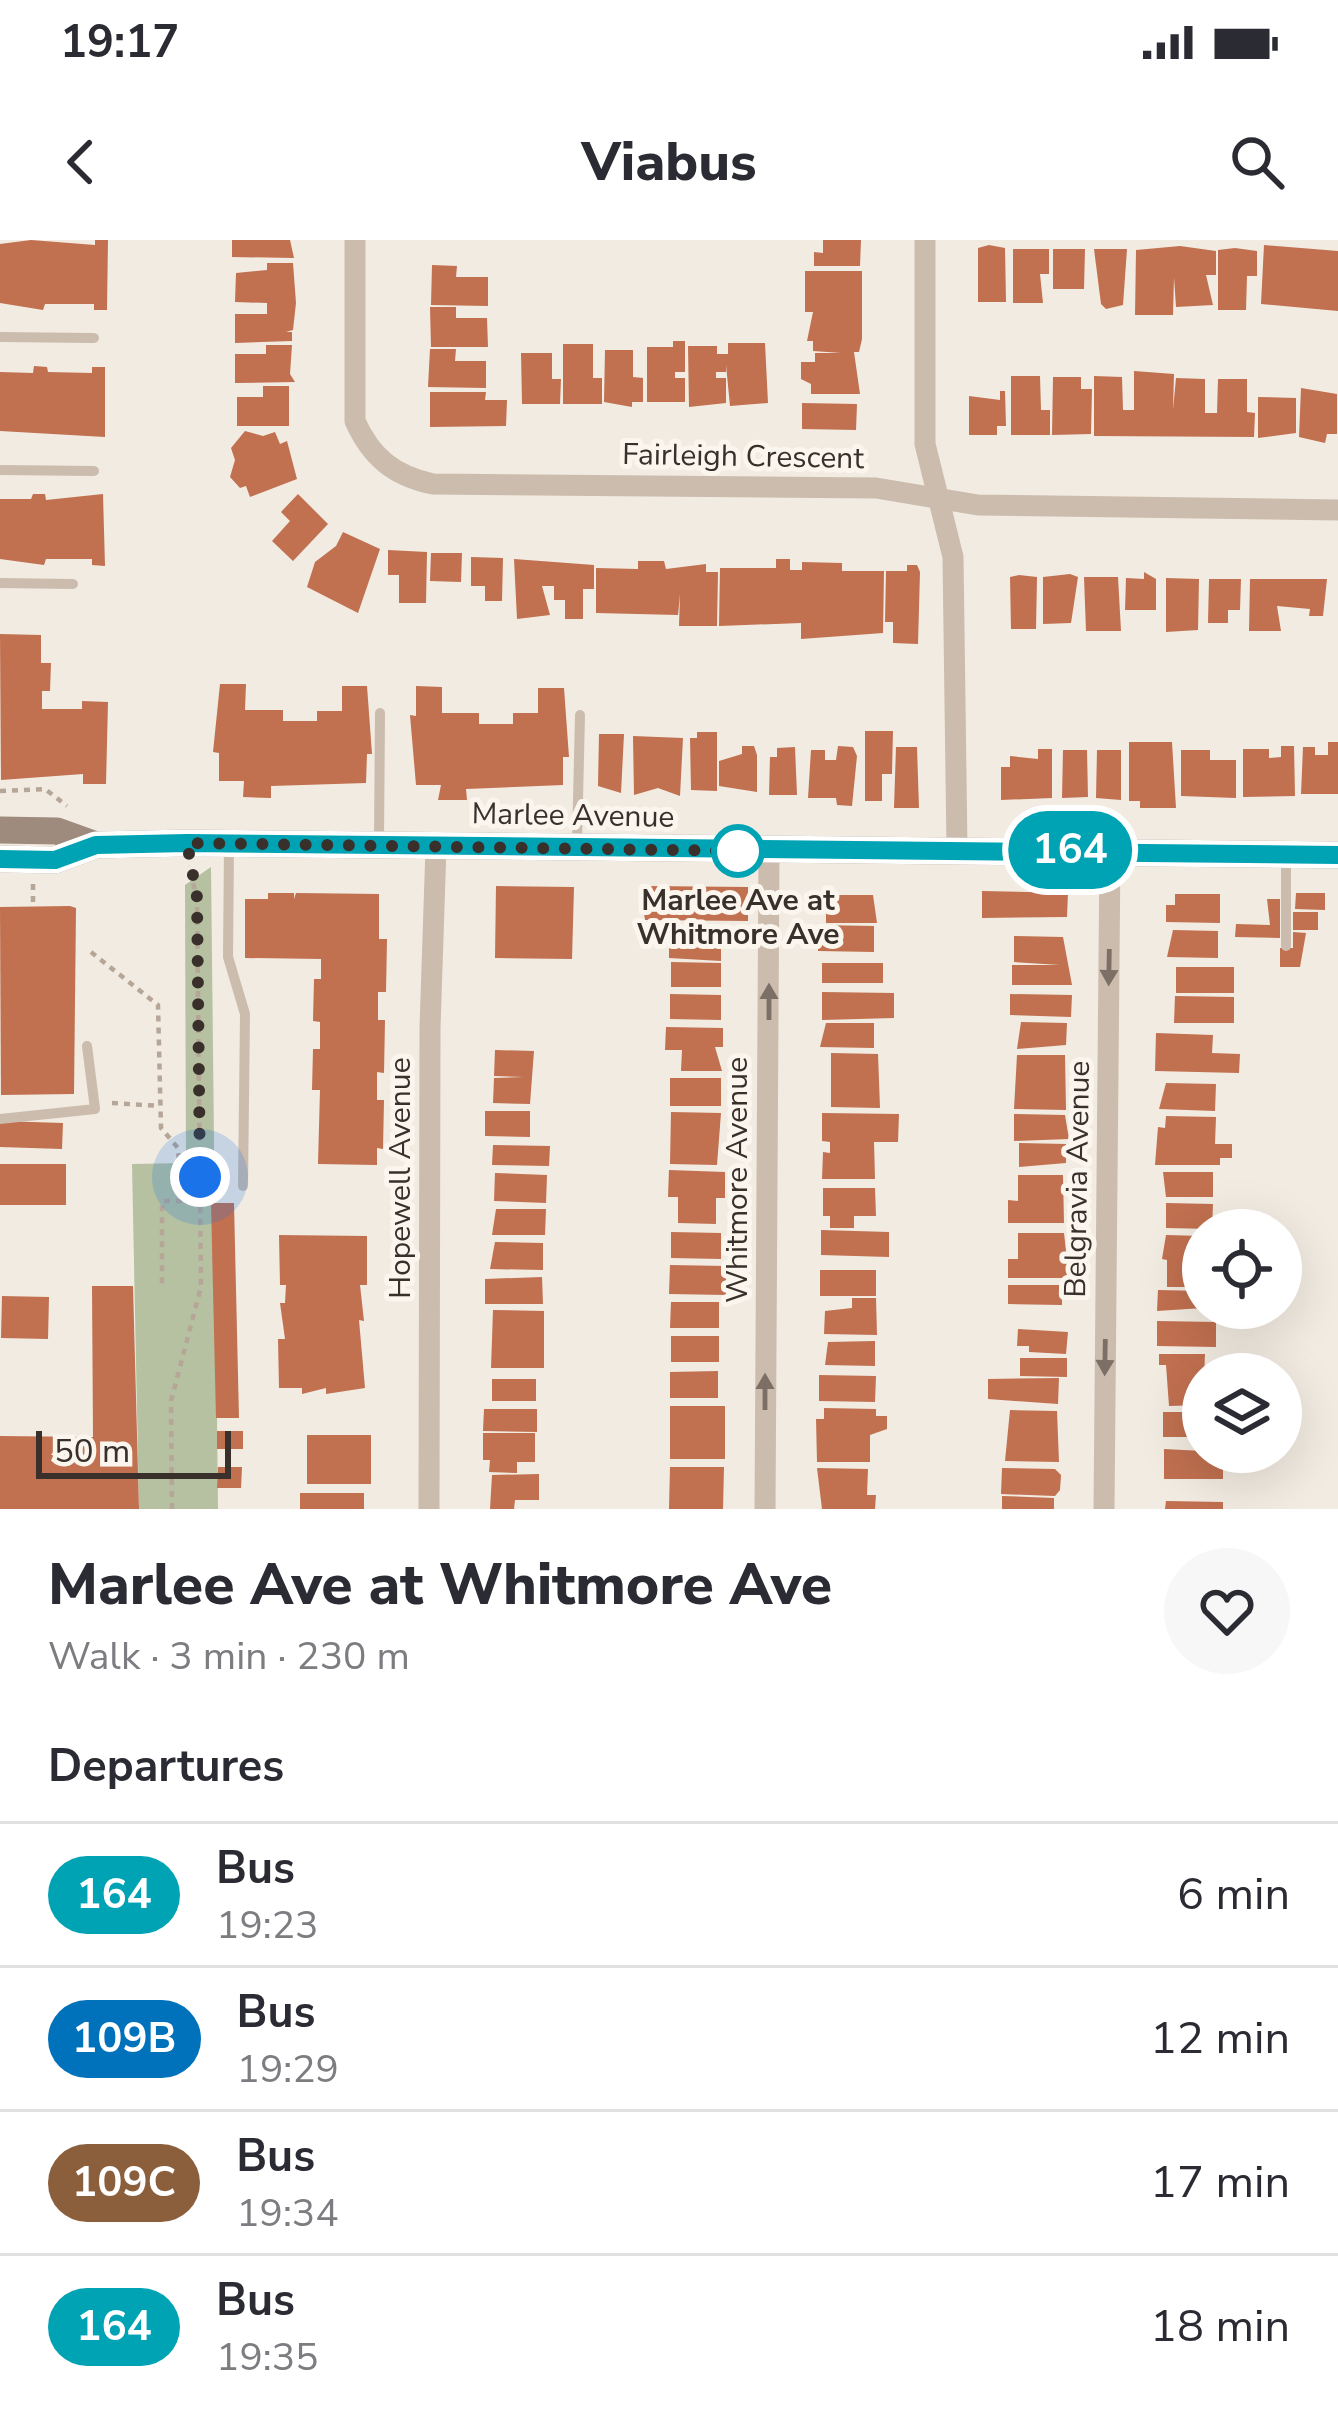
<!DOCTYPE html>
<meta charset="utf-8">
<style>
:root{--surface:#fff;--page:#f7f7f7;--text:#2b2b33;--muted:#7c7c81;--line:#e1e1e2}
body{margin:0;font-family:"Nunito Sans",sans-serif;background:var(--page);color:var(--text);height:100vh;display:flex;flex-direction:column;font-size:45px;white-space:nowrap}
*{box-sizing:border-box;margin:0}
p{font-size:39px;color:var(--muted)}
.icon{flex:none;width:66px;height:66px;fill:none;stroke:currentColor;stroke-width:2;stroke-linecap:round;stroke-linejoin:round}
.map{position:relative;height:1269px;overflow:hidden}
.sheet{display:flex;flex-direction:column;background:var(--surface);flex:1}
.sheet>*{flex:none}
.badge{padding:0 24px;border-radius:39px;font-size:42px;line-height:78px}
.controls{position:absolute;left:1182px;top:969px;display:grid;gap:24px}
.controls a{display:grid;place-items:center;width:120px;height:120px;border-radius:50%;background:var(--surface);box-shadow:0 12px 48px #0002;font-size:60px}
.scale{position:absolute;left:36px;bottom:30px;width:195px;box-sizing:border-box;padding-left:12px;border:6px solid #39302b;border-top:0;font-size:33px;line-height:42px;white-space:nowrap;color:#39302b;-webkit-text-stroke:9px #faf5ed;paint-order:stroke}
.you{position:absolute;width:60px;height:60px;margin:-30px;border:9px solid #fff;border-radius:50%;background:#1a73e8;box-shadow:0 0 0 18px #1a73e833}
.map>.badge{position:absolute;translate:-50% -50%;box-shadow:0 0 0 6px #fff}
h2{padding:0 48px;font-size:45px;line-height:108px}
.round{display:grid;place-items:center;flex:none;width:126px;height:126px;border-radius:63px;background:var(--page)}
.head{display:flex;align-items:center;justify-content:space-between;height:204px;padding:0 48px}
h1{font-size:57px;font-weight:800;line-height:90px}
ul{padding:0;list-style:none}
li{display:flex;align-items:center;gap:36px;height:144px;padding:0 48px;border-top:3px solid var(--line)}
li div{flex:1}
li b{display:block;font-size:45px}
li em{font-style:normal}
li .badge{min-width:132px;font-weight:700;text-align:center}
.status{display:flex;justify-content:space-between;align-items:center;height:84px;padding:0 60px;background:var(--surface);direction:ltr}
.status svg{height:33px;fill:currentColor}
header{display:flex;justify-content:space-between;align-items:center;height:156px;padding:0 48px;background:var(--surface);font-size:54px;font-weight:800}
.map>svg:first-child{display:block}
</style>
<div class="status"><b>19:17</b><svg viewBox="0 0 49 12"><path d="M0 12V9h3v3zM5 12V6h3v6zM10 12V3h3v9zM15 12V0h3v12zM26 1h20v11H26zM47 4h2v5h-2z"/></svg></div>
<header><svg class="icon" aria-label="back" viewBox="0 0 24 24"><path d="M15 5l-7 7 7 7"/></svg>Viabus<svg class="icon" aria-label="search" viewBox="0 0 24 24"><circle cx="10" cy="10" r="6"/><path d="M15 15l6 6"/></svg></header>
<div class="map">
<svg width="1338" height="1269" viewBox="0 0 1338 1269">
<rect width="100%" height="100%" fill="#f2ebe1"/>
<polygon fill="#b5c1a1" points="211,627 218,1269 139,1269 132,924 186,923 185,645"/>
<g fill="#c17050">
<polygon points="31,0 95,5 95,0 108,0 107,70 94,70 94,64 45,64 43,70 0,63 0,4"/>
<polygon points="232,0 290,0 294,18 232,17"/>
<polygon points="823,0 861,0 860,26 814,26 814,12 823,13"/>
<polygon points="989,5 1005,8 1006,62 978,62 978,8"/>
<polygon points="1264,5 1338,11 1338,71 1261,64"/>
<polygon points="1180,6 1216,11 1216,35 1206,35 1213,65 1176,67 1174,37 1173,75 1135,75 1136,10"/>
<polygon points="1235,8 1257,11 1257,36 1247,36 1246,70 1218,70 1218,10"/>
<polygon points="1013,9 1049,9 1049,34 1040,34 1043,63 1013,63"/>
<polygon points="1053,9 1085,9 1084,49 1053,49"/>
<polygon points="1094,9 1127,9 1123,65 1106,69 1101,64"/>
<polygon points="267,23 293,23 296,63 293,90 286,92 292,92 292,101 235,103 235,74 267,74 267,63 235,62 236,33 267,30"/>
<polygon points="432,25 457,26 456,37 488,37 488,66 431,65"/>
<polygon points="805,31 862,31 862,99 859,112 854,112 860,154 811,154 811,144 801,139 801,122 815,122 815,113 841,113 813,111 813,101 807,101 813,72 805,72"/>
<polygon points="430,67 456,67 456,78 487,78 488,107 431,107"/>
<polygon points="673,101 685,101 685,132 675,132 675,138 685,138 685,162 647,162 647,107 673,107"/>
<polygon points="728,103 765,103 768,163 730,166 726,125 726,132 716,132 716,138 726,138 726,163 689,167 688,106 717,106 717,114 728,114"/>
<polygon points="563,104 593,104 593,138 602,138 602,164 563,164"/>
<polygon points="266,105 292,105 290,134 295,142 235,143 235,114 266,114"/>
<polygon points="430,109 456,109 455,121 486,121 486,148 428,147"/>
<polygon points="605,110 633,110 633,137 643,138 643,162 632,162 632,167 604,162"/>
<polygon points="521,113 552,113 552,139 561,139 560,164 522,164"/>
<polygon points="34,126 47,127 48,132 92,133 92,127 105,127 105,197 0,191 0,132 33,133"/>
<polygon points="1134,131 1174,134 1173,170 1176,138 1205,139 1205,173 1217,173 1218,139 1247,139 1247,172 1255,173 1254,197 1094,196 1094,136 1122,137 1123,170 1134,170"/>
<polygon points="1011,136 1040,136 1041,170 1050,170 1050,195 1011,195"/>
<polygon points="1053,137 1081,137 1081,149 1092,149 1091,194 1052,195"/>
<polygon points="263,146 289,146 289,186 237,186 237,157 263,157"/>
<polygon points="1301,148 1337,154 1337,194 1327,194 1325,203 1299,197"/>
<polygon points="1000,151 1005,151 1006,186 997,186 997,195 969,195 969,156 1000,160"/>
<polygon points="430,152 486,152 485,160 507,160 506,186 430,187"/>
<polygon points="1258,157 1296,158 1296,193 1258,198"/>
<polygon points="802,163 857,164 856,190 802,189"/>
<polygon points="245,191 263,196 275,192 280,204 287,201 297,239 250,257 246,246 240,248 230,237 235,220 231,208"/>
<polygon points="33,254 45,254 46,260 103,254 105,326 92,325 92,319 46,319 44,325 0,319 0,259 31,259"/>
<polygon points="298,254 328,284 293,321 272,301 290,281 281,272"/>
<polygon points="343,292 380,309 358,373 307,347 315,322 336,306"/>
<polygon points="388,310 427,312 426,363 399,363 399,335 388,335"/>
<polygon points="431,313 462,313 461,342 430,341"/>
<polygon points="471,317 503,318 502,361 485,361 485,346 471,346"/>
<polygon points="514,319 594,325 594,349 583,349 583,379 565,379 565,360 554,360 554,346 542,346 550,375 517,379"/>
<polygon points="776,319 790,319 790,330 802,330 802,322 842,323 842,331 884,331 883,393 801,399 801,383 719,386 720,328 776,328"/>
<polygon points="638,321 664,321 666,329 706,324 706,332 718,332 717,386 679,386 680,354 678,375 596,373 596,328 638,329"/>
<polygon points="907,325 917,325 920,332 918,404 893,403 893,382 885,382 886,331 907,331"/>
<polygon points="1144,332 1156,339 1156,370 1125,370 1126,338 1144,339"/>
<polygon points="1070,334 1078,337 1071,383 1043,384 1043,337"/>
<polygon points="1019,335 1037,337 1036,389 1011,389 1010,337"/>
<polygon points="1084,337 1118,337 1121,391 1086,391"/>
<polygon points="1166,338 1199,339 1198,390 1166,392"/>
<polygon points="1209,339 1241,339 1240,370 1228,370 1228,383 1208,383"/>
<polygon points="1250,339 1327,339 1323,376 1309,376 1310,369 1277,366 1281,391 1249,391"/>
<polygon points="0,394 41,395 41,423 51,423 50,451 42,451 42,469 82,469 82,461 108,462 106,544 83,544 83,534 1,540"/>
<polygon points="220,444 246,444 245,470 283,470 283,481 317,481 317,471 342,471 342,446 367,446 372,514 367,514 366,543 271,546 271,558 243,557 244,541 219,541 219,513 213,512"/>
<polygon points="416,446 442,447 442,473 479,473 479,484 513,484 513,473 538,473 538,448 564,448 569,517 563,517 563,545 466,549 467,560 438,560 441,545 416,545 410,475 416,476"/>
<polygon points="865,491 893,491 892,534 882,534 882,561 865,561"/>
<polygon points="697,492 717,492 717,551 691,550 690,498 697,498"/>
<polygon points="599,494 624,494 621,553 598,546"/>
<polygon points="633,496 683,498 680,556 658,548 634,555"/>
<polygon points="1129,502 1172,502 1176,568 1140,568 1140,561 1129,561"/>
<polygon points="1328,502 1338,502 1338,554 1301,554 1303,507 1315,507 1315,515 1328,515"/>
<polygon points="742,506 754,506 757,515 757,552 719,546 719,521 742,514"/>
<polygon points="838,506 853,507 857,516 852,566 837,565 836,558 808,558 811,510 825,510 825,520 836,520"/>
<polygon points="1281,506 1294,506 1295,556 1243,557 1243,509 1269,509 1269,518 1281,517"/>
<polygon points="795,507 797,555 769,555 770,517 777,517 777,508"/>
<polygon points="896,507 917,507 919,568 894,568"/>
<polygon points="1038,509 1052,509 1052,558 1001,560 1001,527 1010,527 1010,516 1038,519"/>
<polygon points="1063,510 1087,510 1088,557 1062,558"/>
<polygon points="1097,510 1121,510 1121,560 1096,558"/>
<polygon points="1181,510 1210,510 1210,520 1236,520 1236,558 1181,556"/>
<polygon points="496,646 574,647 572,719 495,718"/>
<polygon points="646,646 748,647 748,681 645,680 641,654"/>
<polygon points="982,651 1068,653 1067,677 982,678"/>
<polygon points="268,653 294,653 294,659 296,653 379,654 379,699 387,699 386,752 378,752 378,780 385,780 384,833 377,832 377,860 384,860 383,909 377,908 377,925 318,924 320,850 312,850 313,809 320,809 320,782 313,781 314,739 321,739 321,719 245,718 245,659 268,659"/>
<polygon points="1296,653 1325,653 1325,670 1295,669"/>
<polygon points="1175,654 1220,654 1220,683 1166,682 1166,665 1175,665"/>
<polygon points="826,655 873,655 877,683 826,683"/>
<polygon points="1267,659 1280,659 1280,698 1235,697 1236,684 1270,685"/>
<polygon points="70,666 76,668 74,854 1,855 0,667"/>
<rect x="1293" y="672" width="25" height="18"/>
<polygon points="818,685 874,686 874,712 818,711"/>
<polygon points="1173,690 1218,691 1218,718 1167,717"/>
<polygon points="669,691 728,691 728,707 721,707 721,721 669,718"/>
<polygon points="1293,692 1306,693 1300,727 1280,727 1280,708 1293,708"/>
<polygon points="1014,696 1063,697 1072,745 1012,745 1012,725 1060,725 1014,722"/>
<polygon points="671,722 721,723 721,747 671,747"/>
<rect x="822" y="723" width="61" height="20"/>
<rect x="1176" y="727" width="58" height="26"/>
<polygon points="822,752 894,753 894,778 822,780"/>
<polygon points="670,754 721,755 721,780 670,779"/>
<polygon points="1010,754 1072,755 1071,777 1010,775"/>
<polygon points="1175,756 1234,757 1234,783 1174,783"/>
<polygon points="1021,782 1067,783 1066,805 1017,809"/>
<polygon points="826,783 874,783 874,808 820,807"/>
<polygon points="666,787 723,788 723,807 715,807 722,831 681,831 682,810 665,810"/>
<polygon points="1156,793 1213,795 1212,813 1240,814 1239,833 1155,831"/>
<polygon points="495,810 534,811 530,864 493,863 494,838 524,837 494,836"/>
<polygon points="831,813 878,814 880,868 831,867"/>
<polygon points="1017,815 1065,815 1066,870 1014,869"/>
<rect x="670" y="838" width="51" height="28"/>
<polygon points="1166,843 1216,844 1215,871 1159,869"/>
<polygon points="485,871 530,871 530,897 485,896"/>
<polygon points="671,872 721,873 717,925 670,924"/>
<polygon points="822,873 899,874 898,902 874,902 875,939 822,939 823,912 830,913 830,902 822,901"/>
<polygon points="1014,874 1065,875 1069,899 1014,901"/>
<polygon points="1166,876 1216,877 1215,904 1232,904 1232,918 1220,918 1220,925 1155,925 1158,887 1165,888"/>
<polygon points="0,881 63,883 62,909 0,907"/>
<polygon points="1019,903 1066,904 1066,923 1019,927"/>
<polygon points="493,905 550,906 549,926 492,925"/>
<rect x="0" y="924" width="66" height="41"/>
<polygon points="669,930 725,932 725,958 716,958 716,984 678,983 678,957 668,957"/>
<polygon points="1163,932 1213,932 1213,957 1166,957"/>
<polygon points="495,933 547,935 546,963 494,961"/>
<polygon points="1018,935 1063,935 1064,983 1008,983 1008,960 1018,961"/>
<polygon points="823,948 875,948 876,976 854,976 854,988 830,988 830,976 823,976"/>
<polygon points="211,963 234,963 239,1178 216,1178"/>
<polygon points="1166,963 1213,964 1212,989 1166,988"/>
<polygon points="496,969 546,969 545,995 492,995"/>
<polygon points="821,990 889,992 889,1017 821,1015"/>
<polygon points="671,992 721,993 721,1019 671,1018"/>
<polygon points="1018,993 1064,993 1069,1038 1008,1038 1008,1019 1018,1019"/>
<polygon points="279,995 367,996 367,1045 360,1045 364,1081 359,1080 365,1148 326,1154 326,1148 302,1154 302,1148 279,1148 278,1099 285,1099 280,1063 285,1063 286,1045 280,1045"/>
<polygon points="1166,995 1203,996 1203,1047 1167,1047 1167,1020 1162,1019"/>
<polygon points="495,1002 543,1003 543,1030 490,1029"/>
<polygon points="670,1025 726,1026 726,1055 669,1054"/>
<rect x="820" y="1030" width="56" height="26"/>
<polygon points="542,1037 543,1064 485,1064 485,1039"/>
<polygon points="1008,1045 1068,1045 1068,1057 1062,1057 1062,1065 1008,1064"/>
<polygon points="92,1046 133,1046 139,1269 0,1269 0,1196 93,1197"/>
<polygon points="1158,1050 1203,1051 1203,1068 1157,1071"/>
<polygon points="2,1056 49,1057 48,1099 1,1098"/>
<polygon points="852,1058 876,1058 877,1095 824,1094 825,1071 852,1068"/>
<polygon points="671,1062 719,1062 719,1088 670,1088"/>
<polygon points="493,1070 544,1071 544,1128 491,1128"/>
<polygon points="1157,1081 1216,1082 1216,1107 1157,1106"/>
<polygon points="1018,1089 1068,1092 1066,1114 1029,1112 1029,1106 1017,1106"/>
<rect x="671" y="1096" width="48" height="26"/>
<polygon points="875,1101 875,1126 825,1125 828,1102"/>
<polygon points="1159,1114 1205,1114 1203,1165 1169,1166 1166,1125 1159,1125"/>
<polygon points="1020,1118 1067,1118 1067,1137 1020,1136"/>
<polygon points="718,1131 718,1158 670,1158 670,1132"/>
<polygon points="819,1135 876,1136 875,1162 819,1161"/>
<polygon points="1059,1138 1058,1164 988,1159 988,1139"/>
<rect x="492" y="1139" width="44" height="22"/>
<rect x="670" y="1166" width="55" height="53"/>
<polygon points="824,1168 876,1169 876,1176 887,1176 887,1189 870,1195 870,1222 817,1222 816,1179 824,1179"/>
<polygon points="484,1169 537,1169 537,1192 483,1191"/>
<polygon points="1010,1170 1057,1171 1059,1222 1005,1221"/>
<rect x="1163" y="1172" width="40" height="25"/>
<rect x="217" y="1191" width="26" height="18"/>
<polygon points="483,1193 535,1193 535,1222 517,1222 517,1233 489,1232 490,1220 483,1220"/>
<rect x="307" y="1195" width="64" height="49"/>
<polygon points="1164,1209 1223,1212 1223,1239 1164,1239"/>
<polygon points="218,1227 242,1227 241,1248 217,1248"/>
<polygon points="670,1227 724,1227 723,1269 669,1269"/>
<polygon points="817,1228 868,1229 867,1255 876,1255 875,1269 822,1269"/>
<polygon points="1002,1228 1055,1229 1061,1235 1060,1250 1055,1256 1001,1254"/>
<polygon points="539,1234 539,1260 515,1260 514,1269 490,1269 492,1235"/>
<rect x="300" y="1253" width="64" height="16"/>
<polygon points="1002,1256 1054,1258 1054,1269 1002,1269"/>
<polygon points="1166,1261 1223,1262 1223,1269 1165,1269"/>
</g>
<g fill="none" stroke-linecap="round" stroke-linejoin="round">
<g stroke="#b6a697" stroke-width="4.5" stroke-dasharray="6 6" stroke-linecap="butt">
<polyline points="0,551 45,549 67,566"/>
<polyline points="33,644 33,666"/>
<polyline points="91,712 158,765 161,888 178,908 182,961 162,961 162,1047"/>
<polyline points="112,863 160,866"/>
<polyline points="172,1269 171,1161 201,1047 197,657 188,626"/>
</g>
<g stroke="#cbbcad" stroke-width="10">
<polyline points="0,97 94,98"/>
<polyline points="0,230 94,231"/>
<polyline points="0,343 73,344"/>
<polyline points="379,601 380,473"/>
<polyline points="577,603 580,475"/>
<polyline points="229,605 228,717 245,774 243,946"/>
<polyline points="1286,706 1286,619"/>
<polyline points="0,879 95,869 87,806"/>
</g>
<g stroke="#cbbcad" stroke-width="21">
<path d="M355,0V181C371,217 394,236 433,244L876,248L978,265L1338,270"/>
<polyline points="925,0 925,204 953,317 957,608"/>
<polyline points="429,1269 430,788 436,607"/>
<polyline points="765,1269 769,612"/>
<polyline points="1104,1269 1110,610"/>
</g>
<g stroke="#9e8b7e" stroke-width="27">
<polyline points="0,590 57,591 96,605"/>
<polyline points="0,619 55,620 96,605 187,603 1338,615"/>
</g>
</g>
<defs><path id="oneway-solid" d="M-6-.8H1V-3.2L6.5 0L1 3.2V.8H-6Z" transform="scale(3)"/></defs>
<g fill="#7b6f66">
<use href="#oneway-solid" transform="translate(1109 727) rotate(91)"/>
<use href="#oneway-solid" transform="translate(769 762) rotate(-90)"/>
<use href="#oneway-solid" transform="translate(1105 1117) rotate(91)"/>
<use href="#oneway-solid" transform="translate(765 1152) rotate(-90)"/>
</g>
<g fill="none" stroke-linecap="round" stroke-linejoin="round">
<defs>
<polyline id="line" points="0,619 55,620 96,605 187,603 1338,615"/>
</defs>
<use href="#line" stroke="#fff" stroke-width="27"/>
<use href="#line" stroke="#00a3b4" stroke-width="18"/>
<polyline stroke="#39302b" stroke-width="12" stroke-dasharray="0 21.6" points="200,937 197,657 187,603 738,611"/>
</g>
<circle fill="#fff" stroke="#00a3b4" stroke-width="6" cx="738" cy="611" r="24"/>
<g text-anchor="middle" stroke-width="10" stroke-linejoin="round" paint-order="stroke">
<g font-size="30" fill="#39302b" stroke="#faf5ed">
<text transform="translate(743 216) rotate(1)" y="10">Fairleigh Crescent</text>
<text transform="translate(573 575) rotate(1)" y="10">Marlee Avenue</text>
<text transform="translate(400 938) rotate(-90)" y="10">Hopewell Avenue</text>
<text transform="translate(1077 939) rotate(-89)" y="10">Belgravia Avenue</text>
<text transform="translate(737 940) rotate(-90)" y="10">Whitmore Avenue</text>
</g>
<g font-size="30" font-weight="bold" fill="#39302b" stroke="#faf5ed">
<text x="738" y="670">Marlee Ave at<tspan x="738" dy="34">Whitmore Ave</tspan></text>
</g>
</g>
</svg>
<div class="controls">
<a><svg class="icon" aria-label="locate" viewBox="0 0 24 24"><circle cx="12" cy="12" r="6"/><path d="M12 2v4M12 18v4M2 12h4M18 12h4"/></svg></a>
<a><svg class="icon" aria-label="layers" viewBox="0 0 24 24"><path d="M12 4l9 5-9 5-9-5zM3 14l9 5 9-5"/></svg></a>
</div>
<div class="scale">50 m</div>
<div class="you" style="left:200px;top:937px"></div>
<b class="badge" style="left:1070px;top:610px;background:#00a3b4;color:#fff">164</b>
</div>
<section class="sheet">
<div class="head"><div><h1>Marlee Ave at Whitmore Ave</h1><p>Walk · 3 min · 230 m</p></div><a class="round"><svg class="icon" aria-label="heart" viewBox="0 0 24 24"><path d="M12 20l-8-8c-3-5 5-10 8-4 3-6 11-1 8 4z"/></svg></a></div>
<h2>Departures</h2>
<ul>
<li><span class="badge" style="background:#00a3b4;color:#fff">164</span><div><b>Bus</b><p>19:23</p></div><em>6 min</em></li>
<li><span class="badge" style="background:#0072bc;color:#fff">109B</span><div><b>Bus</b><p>19:29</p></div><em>12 min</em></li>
<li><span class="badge" style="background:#8b5e3c;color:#fff">109C</span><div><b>Bus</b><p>19:34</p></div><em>17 min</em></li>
<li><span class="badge" style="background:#00a3b4;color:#fff">164</span><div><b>Bus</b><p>19:35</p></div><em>18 min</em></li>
</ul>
</section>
